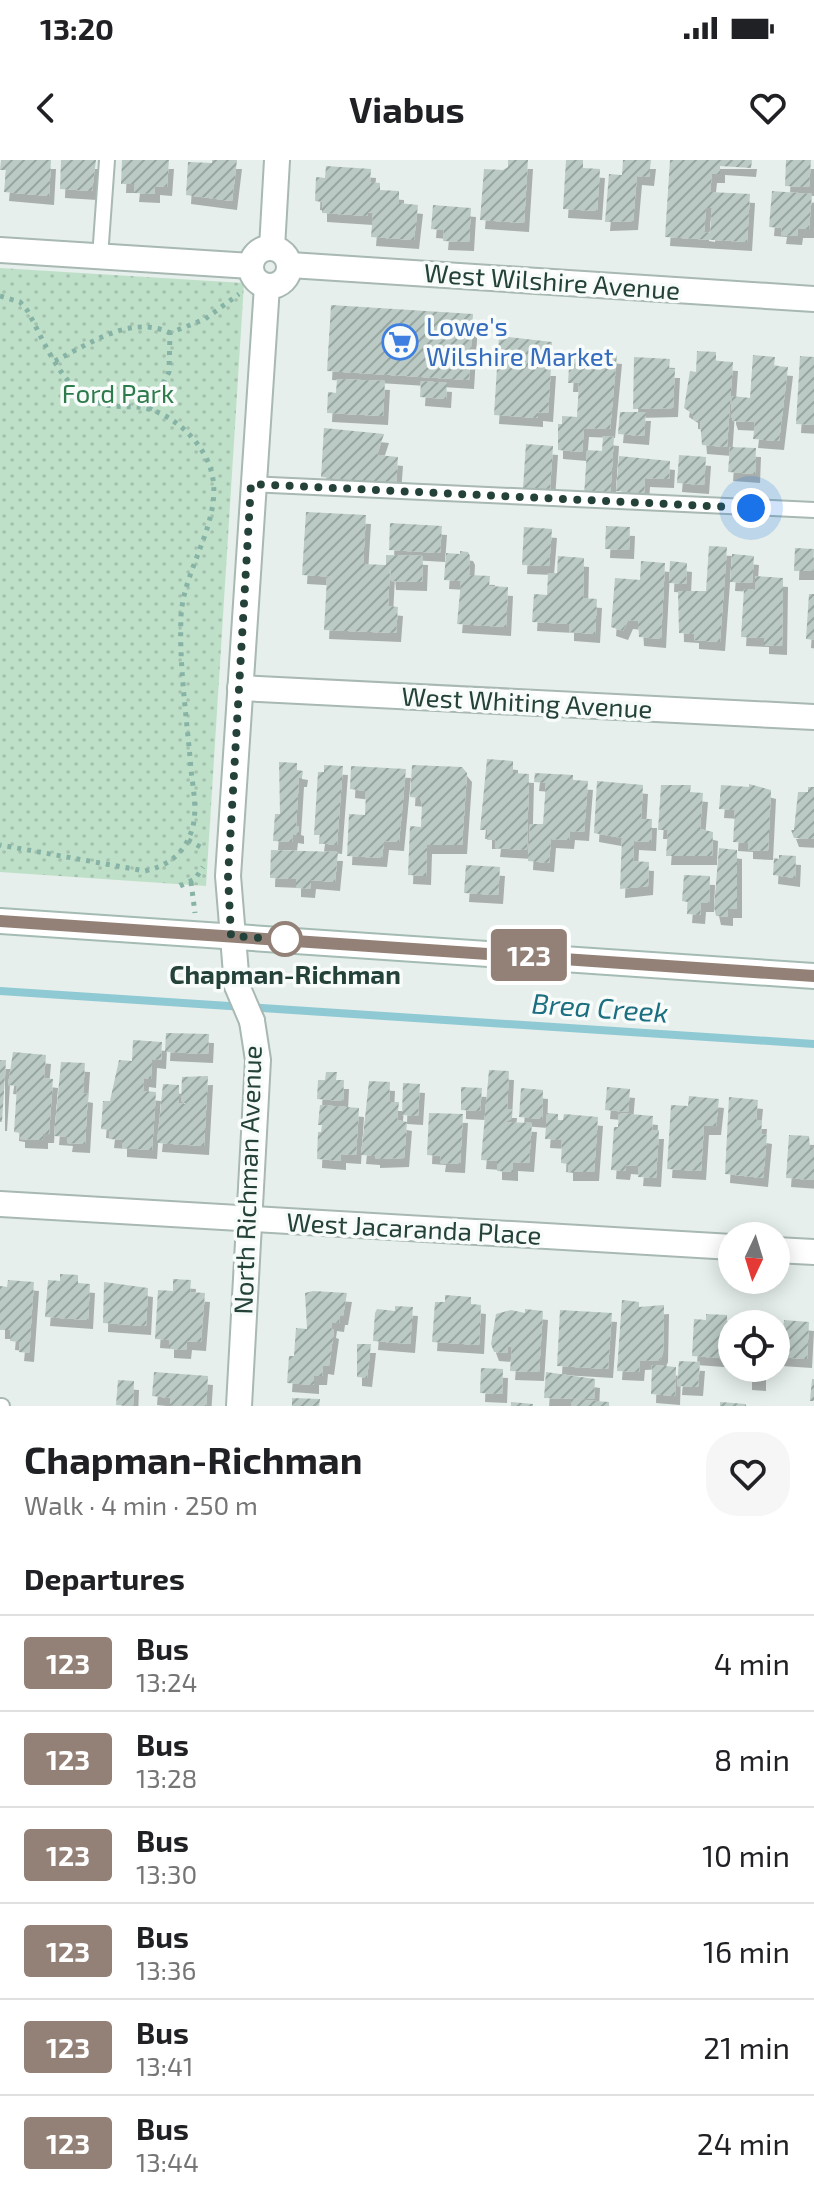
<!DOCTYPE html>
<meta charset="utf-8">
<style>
:root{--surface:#fff;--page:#f6f6f6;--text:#202124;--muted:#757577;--line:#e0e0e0}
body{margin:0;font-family:"Exo 2",sans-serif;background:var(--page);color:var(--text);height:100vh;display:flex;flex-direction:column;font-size:30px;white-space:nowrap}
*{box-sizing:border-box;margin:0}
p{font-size:26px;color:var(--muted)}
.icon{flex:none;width:44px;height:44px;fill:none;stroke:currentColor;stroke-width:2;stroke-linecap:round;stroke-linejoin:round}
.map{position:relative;height:1246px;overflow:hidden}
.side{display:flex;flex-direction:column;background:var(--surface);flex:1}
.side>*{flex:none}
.badge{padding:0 16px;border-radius:6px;font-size:28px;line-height:52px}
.needle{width:52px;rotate:184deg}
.fabs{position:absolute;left:718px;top:1062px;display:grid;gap:16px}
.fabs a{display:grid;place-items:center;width:72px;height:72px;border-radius:50%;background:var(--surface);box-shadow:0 4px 20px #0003;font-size:40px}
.you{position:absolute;width:40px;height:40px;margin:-20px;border:6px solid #fff;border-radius:50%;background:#1a73e8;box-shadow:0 0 0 12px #1a73e833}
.map>.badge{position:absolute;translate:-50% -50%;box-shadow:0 0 0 4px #fff}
h2{padding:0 24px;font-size:30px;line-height:72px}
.round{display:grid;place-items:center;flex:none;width:84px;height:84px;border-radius:32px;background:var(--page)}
.overview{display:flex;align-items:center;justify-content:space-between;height:136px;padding:0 24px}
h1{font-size:38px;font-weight:700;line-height:60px}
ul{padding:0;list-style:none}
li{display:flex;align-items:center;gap:24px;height:96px;padding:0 24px;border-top:2px solid var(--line)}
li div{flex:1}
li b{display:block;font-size:30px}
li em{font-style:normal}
li .badge{min-width:88px;font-weight:700;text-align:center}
.status{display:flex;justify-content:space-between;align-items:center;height:56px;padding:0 40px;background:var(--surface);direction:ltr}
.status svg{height:22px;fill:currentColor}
header{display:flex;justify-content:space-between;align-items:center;height:104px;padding:0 24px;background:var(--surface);font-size:36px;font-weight:700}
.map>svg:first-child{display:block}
</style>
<div class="status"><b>13:20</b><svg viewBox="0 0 49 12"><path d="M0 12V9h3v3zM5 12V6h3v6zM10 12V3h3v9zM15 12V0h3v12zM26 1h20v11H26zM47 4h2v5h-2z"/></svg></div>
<header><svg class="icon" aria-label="back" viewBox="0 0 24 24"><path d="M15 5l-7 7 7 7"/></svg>Viabus<svg class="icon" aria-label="heart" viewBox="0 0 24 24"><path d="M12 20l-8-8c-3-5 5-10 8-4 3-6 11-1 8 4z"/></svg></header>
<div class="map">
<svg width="814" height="1246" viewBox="0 0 814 1246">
<defs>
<pattern id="grass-dots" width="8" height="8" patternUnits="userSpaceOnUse" patternTransform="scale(2)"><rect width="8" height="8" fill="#bfe0c8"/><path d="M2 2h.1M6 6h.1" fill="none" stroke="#a4c1ad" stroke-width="1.8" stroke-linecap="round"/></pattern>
<pattern id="building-hatch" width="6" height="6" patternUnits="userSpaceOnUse" patternTransform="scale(2)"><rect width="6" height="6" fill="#bbcac4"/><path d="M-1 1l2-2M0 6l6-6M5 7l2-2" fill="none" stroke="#98a6a0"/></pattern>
<filter id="shadow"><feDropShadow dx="5" dy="9" stdDeviation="0" flood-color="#0004"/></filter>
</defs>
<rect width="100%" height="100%" fill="#e6efeb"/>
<polygon fill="url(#grass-dots)" points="0,108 244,123 206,726 0,712"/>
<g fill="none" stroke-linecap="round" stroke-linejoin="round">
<polyline stroke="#8ec9d4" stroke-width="8" points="0,831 814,884"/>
</g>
<g fill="url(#building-hatch)" fill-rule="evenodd" filter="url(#shadow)">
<polygon points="1,0 51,0 49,36 4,32 6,10 0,10"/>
<polygon points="61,0 96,0 92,31 60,29"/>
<polygon points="122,0 169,0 167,27 155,26 155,34 134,33 135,24 121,24"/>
<polygon points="212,0 237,0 232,41 186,35 188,2 212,3"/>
<polygon points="508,0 528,0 524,63 480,60 484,9 503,10 508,7"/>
<polygon points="566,0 583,0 583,8 600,9 597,51 563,49"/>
<polygon points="623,0 651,0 649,17 637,16 633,61 605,62 609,14 622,15"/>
<path d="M670,0H752L751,8L720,6V14H712L710,32L750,34L747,82L665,77ZM706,48H712L710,73L704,72Z"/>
<polygon points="786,0 811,0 809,27 785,26"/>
<polygon points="326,6 371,9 370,22 380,23 380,30 399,31 399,43 418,45 414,80 371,77 373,53 368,52 368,56 322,53 322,42 315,41 316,17 325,18"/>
<polygon points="772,31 812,34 809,69 798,69 797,76 781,75 782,68 769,67"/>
<polygon points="433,45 471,48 469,82 443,81 444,70 431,69"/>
<polygon points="331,145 473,154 469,220 327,211"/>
<polygon points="499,176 552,182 551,199 542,199 541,207 551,207 548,253 538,252 538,258 494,255"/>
<polygon points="570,191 617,195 610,269 584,268 582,292 558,290 558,264 562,264 562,256 577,257 579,223 568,223"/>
<polygon points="697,191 716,192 716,201 733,202 727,287 702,285 700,261 693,260 693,254 684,248 690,211 696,212"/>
<polygon points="753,195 775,197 774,206 788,207 779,281 753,279 755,262 733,261 731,255 732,236 750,238"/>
<polygon points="800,196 814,197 814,265 796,264"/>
<polygon points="634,197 670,199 669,209 675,209 673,248 633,249"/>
<polygon points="337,219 385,221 383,256 327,253 328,232 336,233"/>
<polygon points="421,221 447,223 446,239 420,237"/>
<polygon points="620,252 646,252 644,276 618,274"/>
<polygon points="324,268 384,274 377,295 398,297 396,324 321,317"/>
<polygon points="603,276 614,277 610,338 584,336 587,290 602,291"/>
<polygon points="526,284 553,286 550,330 523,328"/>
<polygon points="730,287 756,288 755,314 728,312"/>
<polygon points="679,295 706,297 704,325 677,323"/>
<polygon points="619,296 670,301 669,319 645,318 644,333 616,331"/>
<polygon points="306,352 366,355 363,404 386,405 386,395 423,396 422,422 391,421 390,408 388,446 398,447 396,473 324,470 327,418 337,417 302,415"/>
<polygon points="390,363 442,366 440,393 389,390"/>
<polygon points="606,366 630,367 629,390 605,389"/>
<polygon points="524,367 552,369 549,406 522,405"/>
<polygon points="709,386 727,387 720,482 694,480 694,474 679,473 678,431 706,431"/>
<polygon points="795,388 814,389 813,411 794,411"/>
<polygon points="460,391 468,392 470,396 469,415 490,416 489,426 508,427 506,467 457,464 461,421 444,420 446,393 460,394"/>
<polygon points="732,394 754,396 752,423 730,422"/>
<polygon points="558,396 584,398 583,438 597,439 595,474 569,472 569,464 532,462 534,434 547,435 548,413 557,413"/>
<polygon points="641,401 665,403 661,479 639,477 638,461 628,460 623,471 611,467 615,418 640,420"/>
<polygon points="670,401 687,403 686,424 669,423"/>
<polygon points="755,416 783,418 782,486 764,485 764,478 741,477 744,429 755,430"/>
<polygon points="809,434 814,434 814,480 806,479"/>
<polygon points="487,599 513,601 513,613 529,614 527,690 495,688 496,680 487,680 487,670 480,670"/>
<polygon points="279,602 297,603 297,610 303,611 302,618 299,618 296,666 299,667 299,675 293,674 292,682 273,681 275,654 280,654"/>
<polygon points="324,605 343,606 337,685 319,683 320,675 314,675 318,612 324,612"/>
<polygon points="412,605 462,607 467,613 462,685 427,685 426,716 408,715 410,666 421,667 422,643 420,638 410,637"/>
<polygon points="351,606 406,609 399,682 384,681 382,698 347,696 349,654 365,655 366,631 350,629"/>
<polygon points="535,613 573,615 573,620 588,621 584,672 570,671 569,680 551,679 549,703 528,701 530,664 543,664 546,623 534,622"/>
<polygon points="597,621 643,625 641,659 652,659 651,682 634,681 633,701 649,702 648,726 620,729 622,678 594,673"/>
<polygon points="749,624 771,630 768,691 748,690 748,683 733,682 735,650 719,649 721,625 749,627"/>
<polygon points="661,625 691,625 690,632 703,633 700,669 713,672 712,696 666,696 668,670 658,670"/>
<polygon points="808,627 814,627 814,679 794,678 791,670 794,670 798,632 808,632"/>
<polygon points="719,688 737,690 737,749 728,749 728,757 716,756 714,747"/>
<polygon points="271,690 338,692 335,722 311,720 310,729 296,728 296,719 270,718"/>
<polygon points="779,695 796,696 795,718 773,715 774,698 779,699"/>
<polygon points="466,705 500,707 498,735 464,733"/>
<polygon points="684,715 710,716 709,743 701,743 700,755 687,754 688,742 682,741"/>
<polygon points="166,873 209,874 208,894 165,892"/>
<polygon points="133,880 162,882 161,900 152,899 151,919 144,918 143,931 156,932 152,990 122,988 122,980 109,979 110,970 101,969 103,941 110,941 119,900 132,901"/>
<polygon points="13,892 46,895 44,918 53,919 49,974 43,974 43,980 20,979 20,973 14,972 17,926 8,925"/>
<polygon points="0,900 6,900 2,962 0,962"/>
<polygon points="61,902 85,903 83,933 88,934 85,984 67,983 68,977 54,976"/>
<polygon points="489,910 509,911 507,949 512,949 511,959 505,962 532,963 529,1003 513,1002 513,1012 497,1011 497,1001 481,1000"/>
<polygon points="326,912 337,912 336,920 344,920 343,941 317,939 318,920 325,920"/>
<polygon points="208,916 204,986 157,983 163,924 179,925 179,943 186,944 181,941 182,917"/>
<polygon points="369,921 390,922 389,942 399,942 397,960 407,962 404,998 375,999 375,996 361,995"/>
<polygon points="403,923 420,924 418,956 402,955"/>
<polygon points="461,927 482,928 480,951 461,950"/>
<polygon points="607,927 630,929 628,952 605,950"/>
<polygon points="521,928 543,930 542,959 519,957"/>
<polygon points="689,936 719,939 716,966 704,966 701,1011 667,1009 671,945 688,946"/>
<polygon points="729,937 758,940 756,960 762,960 761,974 767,975 763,1018 725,1014"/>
<polygon points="320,945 359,948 356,995 341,994 341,1001 317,999 318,972 321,972 322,965 318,965"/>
<polygon points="429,953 463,954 460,1004 440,1003 441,996 427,995"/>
<polygon points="547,953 558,954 558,960 563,960 564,954 598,957 594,1012 568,1012 568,1004 561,1003 562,980 545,979"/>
<polygon points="619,953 653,956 652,970 659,970 656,1018 638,1017 639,1006 626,1005 625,1011 611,1010 614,967 618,967"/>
<polygon points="789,975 809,976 810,988 814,988 814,1020 786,1018"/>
<polygon points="60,1114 78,1115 78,1123 90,1124 88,1160 45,1157 48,1120 60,1121"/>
<polygon points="173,1119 191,1120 190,1132 205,1133 201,1182 187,1181 186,1190 169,1189 169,1180 155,1179 158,1130 173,1131"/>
<polygon points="8,1120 34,1122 29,1193 19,1192 20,1182 10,1181 11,1170 0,1170 0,1126 7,1127"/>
<polygon points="104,1122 148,1128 146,1166 103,1163"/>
<polygon points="313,1131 347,1133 343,1156 340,1156 339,1163 332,1162 331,1169 334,1170 329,1206 323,1205 322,1216 314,1216 314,1225 287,1223 289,1196 294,1196 296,1168 307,1169 305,1133"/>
<polygon points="445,1135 471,1137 471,1144 481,1145 479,1185 432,1182 435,1142 445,1142"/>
<polygon points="622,1140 639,1142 639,1147 664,1145 663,1193 660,1200 640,1201 639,1212 617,1211"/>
<polygon points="395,1146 413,1147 410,1184 373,1181 375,1153 377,1149 395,1151"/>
<polygon points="525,1149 543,1151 539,1212 510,1211 512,1187 508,1186 507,1193 494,1192 491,1184 496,1154 511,1150 525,1153"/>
<polygon points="560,1150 612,1153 608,1209 557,1206"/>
<polygon points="706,1154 727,1155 727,1161 732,1162 732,1199 692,1196 694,1159 706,1160"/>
<polygon points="784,1160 809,1162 807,1199 776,1197 776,1170 783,1170"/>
<polygon points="357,1184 371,1184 367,1218 357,1217"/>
<polygon points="679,1201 700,1202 698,1227 677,1226"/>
<polygon points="652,1205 676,1207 675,1236 651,1234"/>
<polygon points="481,1208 503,1209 502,1234 480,1233"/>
<polygon points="747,1208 761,1208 761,1222 747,1221"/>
<polygon points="154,1212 208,1216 206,1246 170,1245 171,1238 152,1236"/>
<polygon points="546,1212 595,1219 594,1239 544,1238"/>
<polygon points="812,1219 814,1219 814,1241 810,1241"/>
<polygon points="118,1220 134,1221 133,1246 116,1245"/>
<polygon points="292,1238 320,1239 319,1246 292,1246"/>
<polygon points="571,1239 609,1242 609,1246 571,1246"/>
<polygon points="511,1242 533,1244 533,1246 511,1246"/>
<polygon points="720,1242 746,1244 746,1246 720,1246"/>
</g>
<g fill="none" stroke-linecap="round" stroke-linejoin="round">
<defs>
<g id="service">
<polyline points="100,97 107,0"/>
<polyline points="251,324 814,350"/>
<polyline points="0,1246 2,1246"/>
</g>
<g id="minor">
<polyline points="272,88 277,0"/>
<circle cx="270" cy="107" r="19"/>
<polyline points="0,90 251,106"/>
<polyline points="290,105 814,139"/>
<polyline points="240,528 814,557"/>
<polyline points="252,861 237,826 228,716 267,126"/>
<polyline points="0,1044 732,1087"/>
<polyline points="776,1090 814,1092"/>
</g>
<polyline id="tertiary" points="239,1246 258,900 252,861"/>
<polyline id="secondary" points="0,761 814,816"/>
</defs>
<use href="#service" stroke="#a8b8b2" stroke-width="18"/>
<use href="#minor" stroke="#a8b8b2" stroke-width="28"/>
<use href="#tertiary" stroke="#a8b8b2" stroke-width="28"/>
<use href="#secondary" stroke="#a4bbb3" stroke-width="28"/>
<g stroke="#86b3a5" stroke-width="5" stroke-dasharray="4 6" stroke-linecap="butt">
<path d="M0,136L20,142L27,150C44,180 60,226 94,241C108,248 123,246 137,247C164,249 191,271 204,294C235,347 183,403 181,457C179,507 187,559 191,609C193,630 199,655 190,675C182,696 166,706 145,711L0,685"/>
<path d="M55,201C89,184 131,154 170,173"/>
<polyline points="149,250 169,212 170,173 205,159 239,134"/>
<polyline points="188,680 204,689"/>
<polyline points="191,722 195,753"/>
<polyline points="180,726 195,719 203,707"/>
</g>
<use href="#service" stroke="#fff" stroke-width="14"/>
<use href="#minor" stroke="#fff" stroke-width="24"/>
<use href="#tertiary" stroke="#fff" stroke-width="24"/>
<use href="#secondary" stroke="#fff" stroke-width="24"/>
</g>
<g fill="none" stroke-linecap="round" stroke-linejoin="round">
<defs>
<polyline id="line" points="0,761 814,816"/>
</defs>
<use href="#line" stroke="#fff" stroke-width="18"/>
<use href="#line" stroke="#938177" stroke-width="12"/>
<polyline stroke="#24423a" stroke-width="8" stroke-dasharray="0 14.4" points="285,779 293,780 231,776 228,716 251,324 751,348"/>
</g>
<defs>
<symbol id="supermarket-ring" viewBox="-11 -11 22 22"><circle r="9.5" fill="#f7fbf9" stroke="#3f7fe0" stroke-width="1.5"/><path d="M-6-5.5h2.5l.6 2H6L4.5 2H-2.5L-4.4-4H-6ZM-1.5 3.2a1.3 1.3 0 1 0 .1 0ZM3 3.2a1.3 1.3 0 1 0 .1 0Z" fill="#3f7fe0"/></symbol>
</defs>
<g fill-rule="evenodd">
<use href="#supermarket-ring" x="380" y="162" width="40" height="40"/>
</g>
<circle fill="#fff" stroke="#938177" stroke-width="4" cx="285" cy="779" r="16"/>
<g text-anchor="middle" stroke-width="7" stroke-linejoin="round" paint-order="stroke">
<g font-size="26" fill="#24423a" stroke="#f7fbf9">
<text transform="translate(552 122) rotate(4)" y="9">West Wilshire Avenue</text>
<text transform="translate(527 543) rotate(3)" y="9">West Whiting Avenue</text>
<text transform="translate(248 1020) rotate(-88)" y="9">North Richman Avenue</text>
<text transform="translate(414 1069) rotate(3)" y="9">West Jacaranda Place</text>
</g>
<g font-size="26" fill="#366cbe" stroke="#f7fbf9" text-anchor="start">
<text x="426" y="176">Lowe's<tspan x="426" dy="30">Wilshire Market</tspan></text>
</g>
<g font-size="26" fill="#2d7a4b" stroke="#f7fbf9">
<text x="118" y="243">Ford Park</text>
</g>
<g font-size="26" font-weight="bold" fill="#24423a" stroke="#f7fbf9">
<text x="285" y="824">Chapman-Richman</text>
</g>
<g font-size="28" font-style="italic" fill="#1c6f80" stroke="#f7fbf9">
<text transform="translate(600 848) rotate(4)" y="10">Brea Creek</text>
</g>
</g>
</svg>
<div class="fabs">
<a><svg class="needle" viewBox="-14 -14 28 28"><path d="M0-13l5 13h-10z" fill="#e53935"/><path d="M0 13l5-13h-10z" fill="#757577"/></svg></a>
<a><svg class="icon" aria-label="locate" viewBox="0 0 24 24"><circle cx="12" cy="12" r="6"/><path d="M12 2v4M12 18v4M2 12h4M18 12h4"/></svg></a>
</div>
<div class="you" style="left:751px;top:348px"></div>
<b class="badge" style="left:529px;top:795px;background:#938177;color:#fff">123</b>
</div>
<section class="side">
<div class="overview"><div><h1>Chapman-Richman</h1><p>Walk · 4 min · 250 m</p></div><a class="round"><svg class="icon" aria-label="heart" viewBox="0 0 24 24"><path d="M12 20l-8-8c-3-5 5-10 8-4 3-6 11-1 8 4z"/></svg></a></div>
<h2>Departures</h2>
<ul>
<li><span class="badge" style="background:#938177;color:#fff">123</span><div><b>Bus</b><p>13:24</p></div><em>4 min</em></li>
<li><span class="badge" style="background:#938177;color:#fff">123</span><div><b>Bus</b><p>13:28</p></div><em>8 min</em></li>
<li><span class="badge" style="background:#938177;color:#fff">123</span><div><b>Bus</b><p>13:30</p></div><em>10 min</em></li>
<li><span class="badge" style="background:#938177;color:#fff">123</span><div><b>Bus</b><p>13:36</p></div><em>16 min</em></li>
<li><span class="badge" style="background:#938177;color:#fff">123</span><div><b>Bus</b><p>13:41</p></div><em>21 min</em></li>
<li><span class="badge" style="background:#938177;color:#fff">123</span><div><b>Bus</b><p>13:44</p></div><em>24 min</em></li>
</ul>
</section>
